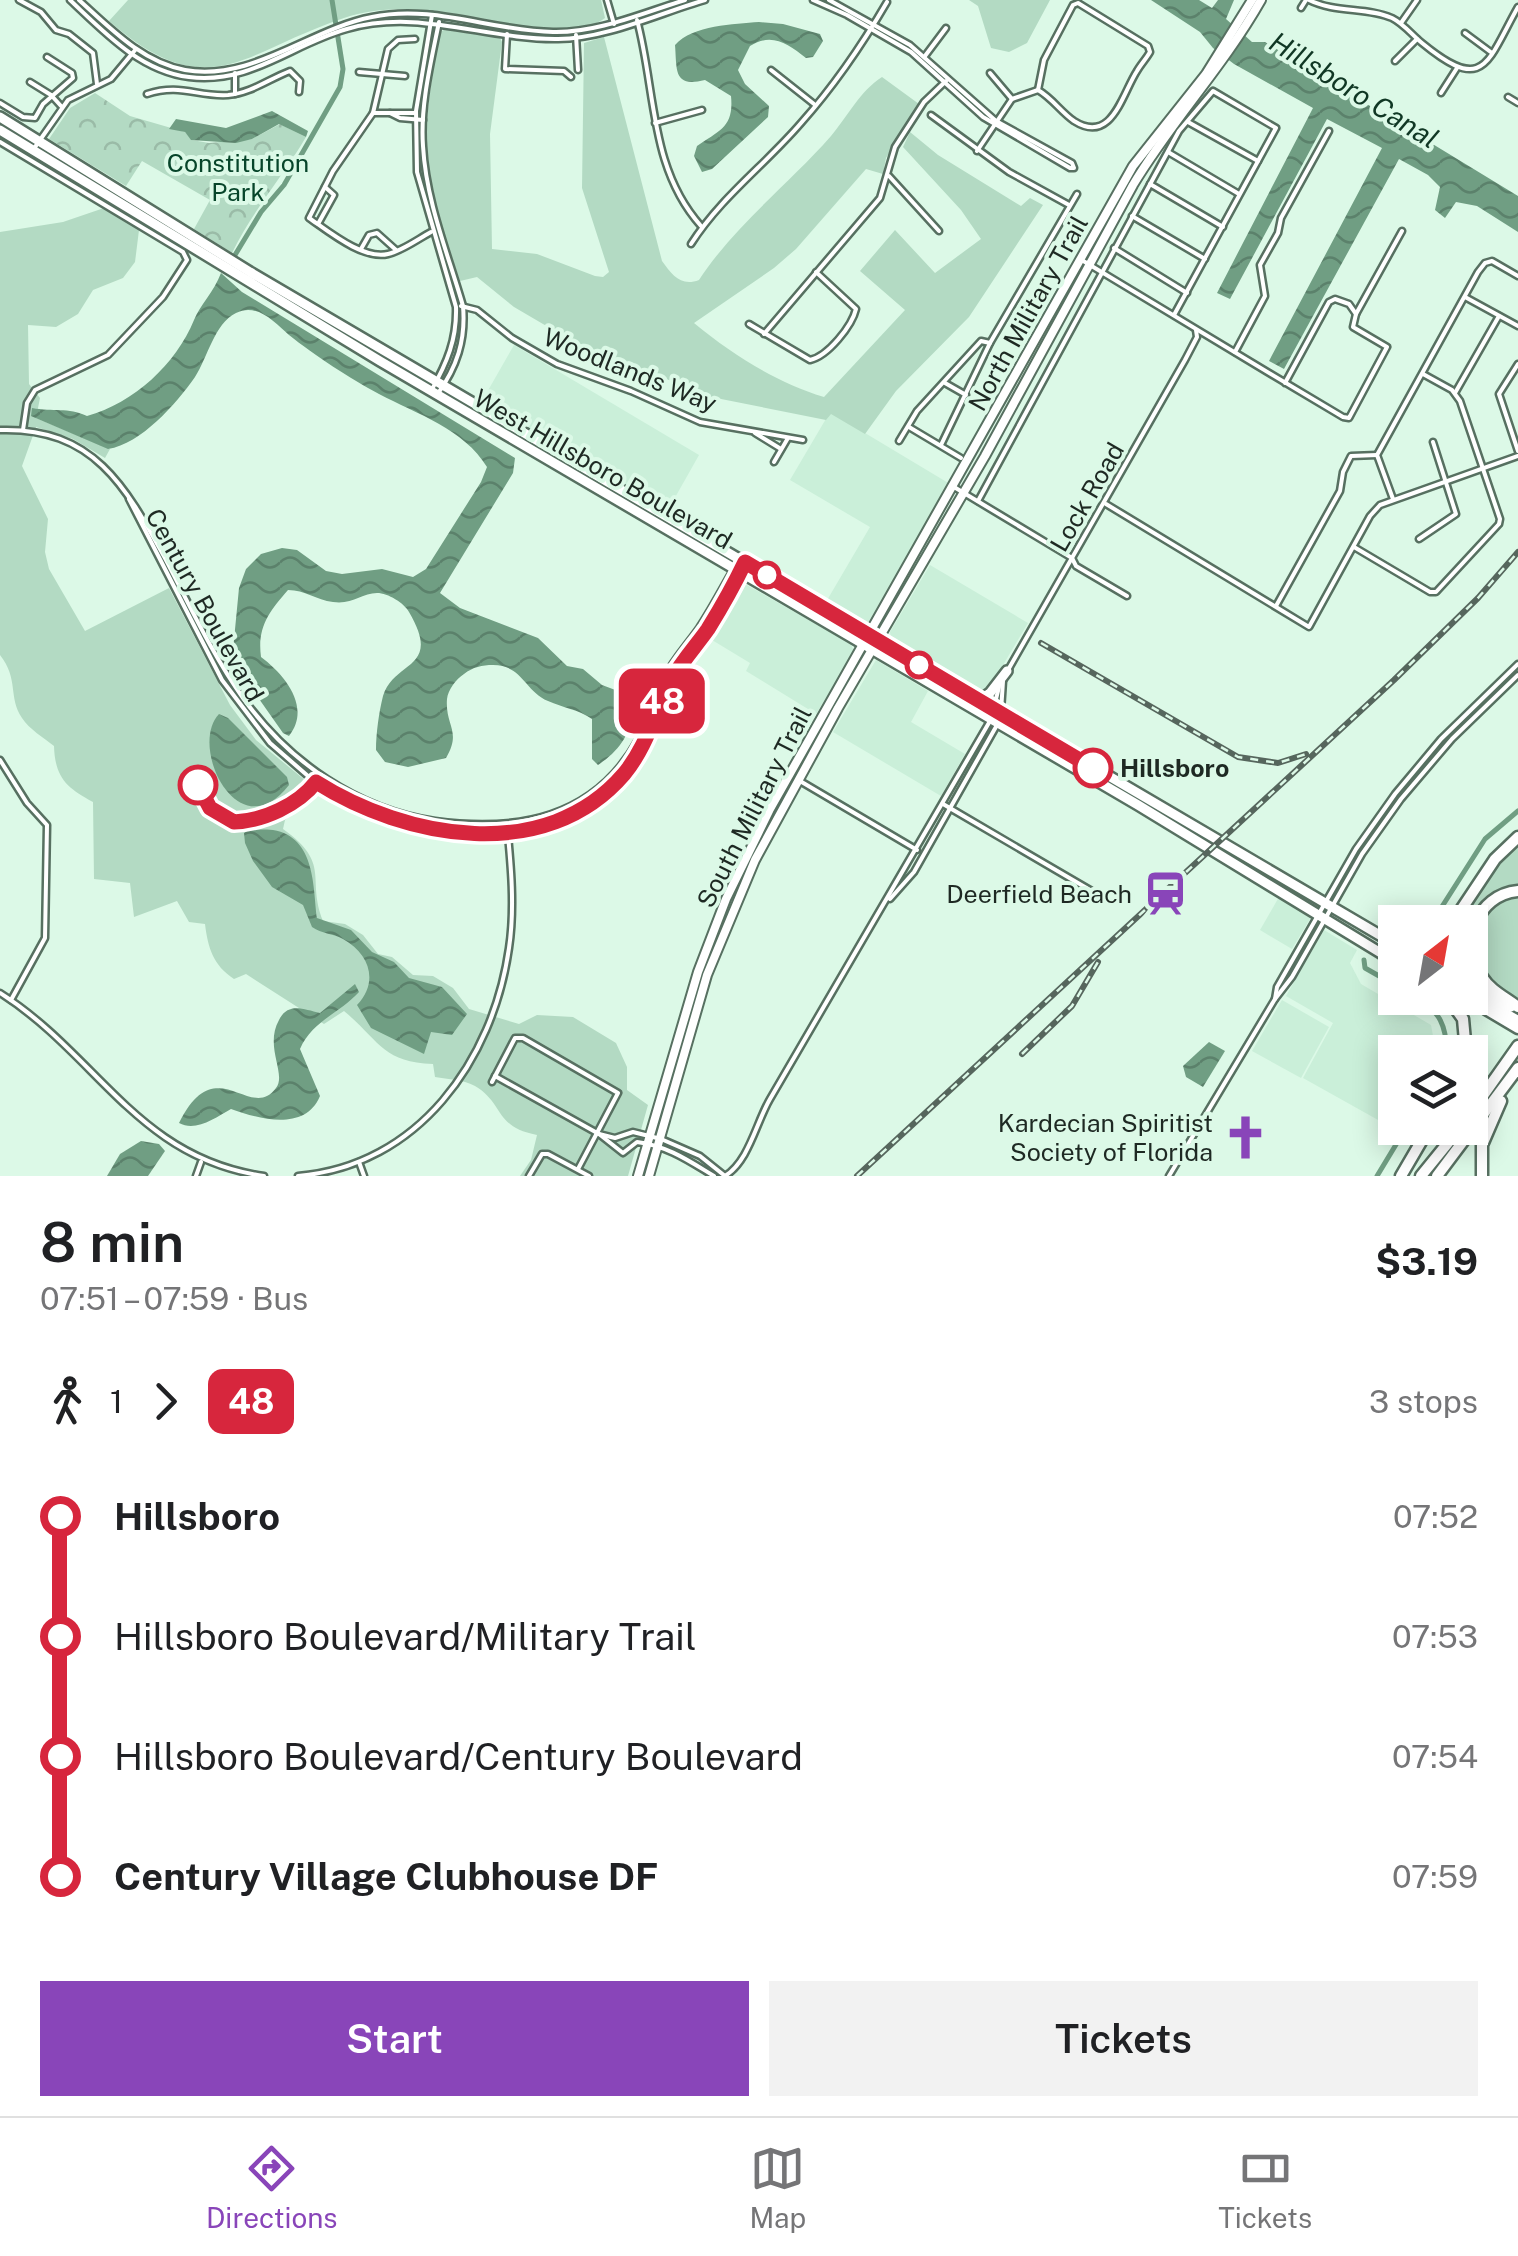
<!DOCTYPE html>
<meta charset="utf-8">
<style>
:root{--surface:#fff;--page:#f2f2f2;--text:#202124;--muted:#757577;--line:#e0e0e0;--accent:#8945b9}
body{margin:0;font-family:"Public Sans",sans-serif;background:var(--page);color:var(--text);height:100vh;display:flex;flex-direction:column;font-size:38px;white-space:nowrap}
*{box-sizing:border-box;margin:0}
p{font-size:32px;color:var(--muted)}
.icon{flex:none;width:55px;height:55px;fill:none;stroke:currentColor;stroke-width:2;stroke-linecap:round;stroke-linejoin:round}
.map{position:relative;height:1176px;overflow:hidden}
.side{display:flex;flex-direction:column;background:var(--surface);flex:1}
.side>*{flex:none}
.badge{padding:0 20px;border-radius:15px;font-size:35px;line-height:65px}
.needle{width:65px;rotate:31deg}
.controls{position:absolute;left:1378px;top:905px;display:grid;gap:20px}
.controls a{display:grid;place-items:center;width:110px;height:110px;border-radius:0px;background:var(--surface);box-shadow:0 5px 25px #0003;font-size:50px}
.map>.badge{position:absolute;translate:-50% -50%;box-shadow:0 0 0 5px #fff}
.legs{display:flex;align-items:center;gap:15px;height:110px;padding:0 40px;font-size:32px}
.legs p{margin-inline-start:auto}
.head{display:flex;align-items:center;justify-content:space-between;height:170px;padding:0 40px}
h1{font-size:55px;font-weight:600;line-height:75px}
.primary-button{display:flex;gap:20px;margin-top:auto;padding:20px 40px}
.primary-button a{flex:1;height:115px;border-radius:0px;background:var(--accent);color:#fff;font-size:40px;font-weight:600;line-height:115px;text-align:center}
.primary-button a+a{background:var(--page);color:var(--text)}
ul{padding:0 40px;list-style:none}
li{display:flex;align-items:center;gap:35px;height:120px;font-size:38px}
li i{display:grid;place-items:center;width:15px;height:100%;margin:0 12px;background:currentColor}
li i::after{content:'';width:25px;height:25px;margin:-12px;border:8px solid;border-radius:50%;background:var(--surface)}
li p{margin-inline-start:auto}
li:first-child i{background:linear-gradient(#0000 50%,currentColor 0)}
li:last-child i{background:linear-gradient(currentColor 50%,#0000 0)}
.tabs{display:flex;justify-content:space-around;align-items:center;height:140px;border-top:2px solid var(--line);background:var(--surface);font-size:28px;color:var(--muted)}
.tabs a{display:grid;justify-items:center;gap:5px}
.tabs .on{color:var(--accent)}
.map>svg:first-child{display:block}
</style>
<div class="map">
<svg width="1518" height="1176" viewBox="0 0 1518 1176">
<defs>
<pattern id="forest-crowns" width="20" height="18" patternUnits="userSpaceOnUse" patternTransform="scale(2.5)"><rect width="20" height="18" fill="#b3dac3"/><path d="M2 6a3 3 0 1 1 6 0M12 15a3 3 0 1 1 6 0" fill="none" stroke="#9abba7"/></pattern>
<pattern id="water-waves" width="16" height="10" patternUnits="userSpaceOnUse" patternTransform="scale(2.5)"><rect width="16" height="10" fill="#709e83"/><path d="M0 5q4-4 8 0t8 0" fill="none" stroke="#5b816b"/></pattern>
</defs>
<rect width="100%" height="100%" fill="#dcf9e7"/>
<g fill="#caefd9">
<polygon points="514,345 699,455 668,510 482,401"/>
<polygon points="830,412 950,484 866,626 826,602 870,527 790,480"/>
<polygon points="930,565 1028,623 987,692 980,695 891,639 890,632"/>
<polygon points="745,584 851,644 854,652 816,714 746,671 750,663 712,640"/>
<polygon points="876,660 928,691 911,722 965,754 941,796 833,732"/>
<polygon points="1279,897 1309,915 1310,919 1292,949 1260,930"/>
<polygon points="1324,930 1357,950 1350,963 1361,984 1431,1025 1436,1052 1395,1052 1396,1130 1303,1078 1333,1023 1286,996"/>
<polygon points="1282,1000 1329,1027 1301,1078 1252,1051"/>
</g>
<g fill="#b3dac3">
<path d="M128,0H601L605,18C570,46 484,17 442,12C410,8 375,7 344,18C242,52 209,108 109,21Z"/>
<polygon points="969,0 1050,0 1027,43 1009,52 991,48 978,6"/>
<path d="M445,29L500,38L502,42L490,134L492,249L537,254L595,276L603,277L609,272L582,188L584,43L604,37L662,261C672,275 681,287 699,280C735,225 788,185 831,136C848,116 860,91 882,77L919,104L886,158L883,174L866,169L796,249L774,268L694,323C733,355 775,382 824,397L905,310L860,271L895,230L935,273L981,239L961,210L903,147L910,132L938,155L1021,206L1030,198L1043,205L969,317L896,391L865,434L831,414L826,420L711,397L572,341L514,307L477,277L460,281C449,248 436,216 430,182C420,133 432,83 439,33Z"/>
<path d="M104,208L139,230L135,262L123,278L93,290L78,314L56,327L28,325L29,384L40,398L36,418L110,449L105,458L73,439L36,427L22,466L48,519L45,552L49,569L85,631L169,588L230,705L256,740L317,790L285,820L283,829C332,864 306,878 323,921L345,924L363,935L378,954L392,957L413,975L433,976L453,988L469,1009L519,1024L537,1015L573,1017L616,1043L627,1067V1090L648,1105L628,1176H520L531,1160L537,1135C494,1127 504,1103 475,1086C464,1080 448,1079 435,1077L433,1064C382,1062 380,1041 344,1011L324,1024L246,974L234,979C213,965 208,948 205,924L189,922L177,901L134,917L130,883L94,879L93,802C67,788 55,778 54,746C44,738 29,729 22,718C8,697 19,679 0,655V232L63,222Z"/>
<polygon points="1518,839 1518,887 1479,907 1470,927 1470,922 1462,922 1495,864"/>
<path d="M1518,893V1001C1471,974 1470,956 1486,908Z"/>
</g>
<path fill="url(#forest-crowns)" d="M95,93L130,116L185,132L192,140L209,143L252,139L280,124L306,137C283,176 252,212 232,253L194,229L210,200L142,161L126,186L49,139L70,108Z"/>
<g fill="url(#water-waves)">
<polygon points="1151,0 1199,0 1212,8 1218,0 1234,0 1226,19 1252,42 1265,42 1518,196 1518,232 1477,206 1456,202 1445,218 1435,210 1440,187 1428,175 1399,159 1284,369 1269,361 1382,148 1327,119 1230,299 1217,293 1313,108 1234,64 1213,48 1200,32"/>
<path d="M759,22L783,24L820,34L823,41L813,57L806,58C788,44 772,32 750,46L738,70L745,84L769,106L768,117L712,169L702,172L694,156L697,146C720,130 734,127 731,96L705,80C673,88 677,70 675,45C693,25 734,24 759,22Z"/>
<polygon points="272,111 308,131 306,137 279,124 252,139 236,143 191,140 185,132 169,129 176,119 226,128"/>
<path d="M221,273L242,292L515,458L513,473L440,593L460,608L538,638L567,666L583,669L602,685L626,694C640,722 623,749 598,765L592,759V719C578,709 563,708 548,701C524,690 522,665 493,665C482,665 473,667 464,674C456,679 448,690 447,699C445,726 462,731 446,758L408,767L385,762L376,750C376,733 379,712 383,696C394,660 443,670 409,612C404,603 388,593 377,593C362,593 352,605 333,602C316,600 305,590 288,590C269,612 257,627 261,657C284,674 312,707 289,736L283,733L250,686L233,650L239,588L246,569L261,554L282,548L297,550L326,571L342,574L382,569L413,577L426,569L481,482L487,467C464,429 417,414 379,394C351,379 314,355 289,335C275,323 257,302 236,313C214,324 208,357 195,377C176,404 141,444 108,449L31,416L32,408C53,412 68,407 87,416C134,403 176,364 194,320C200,305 214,292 221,273Z"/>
<path d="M219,714L228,718L287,777L289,785C238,851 188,746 219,714Z"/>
<path d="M250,829C258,830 265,829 273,830C316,837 313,888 317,918L351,930L372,952L394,962L409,978L442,987L467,1014L452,1035L431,1032L424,1054L371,1028L357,1005C379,982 370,954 343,939C332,933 322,934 312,927L303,905L272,887L253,861L245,843L244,833Z"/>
<path d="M355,984L359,992C340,1013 312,1021 300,1049L320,1096C305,1132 259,1119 231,1109C215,1118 196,1132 179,1123C216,1048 250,1123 276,1088C287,1074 264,1047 279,1020C288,1002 303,1009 320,1013Z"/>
<polygon points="1209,1042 1225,1051 1203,1087 1186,1077 1183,1066"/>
<polygon points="141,1141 159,1144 165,1151 148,1176 107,1176 120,1154"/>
</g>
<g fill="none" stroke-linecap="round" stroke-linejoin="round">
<g stroke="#709e83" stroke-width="5">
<polyline points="235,255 261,212 284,185 340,87 343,69 332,0"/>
<polyline points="1384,926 1399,915 1436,916 1485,839 1518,811"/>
<polyline points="1364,960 1365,968 1395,985"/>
<path d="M1417,998C1440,1011 1446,1026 1447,1052"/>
<polyline points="1377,1176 1406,1128"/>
</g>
<defs>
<g id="street">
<polyline points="19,0 41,12 56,30 69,34 93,53 97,84"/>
<path d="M70,0C104,32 140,71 189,77C250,85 292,44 347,29C419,8 486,40 558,39C605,39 660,13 705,0"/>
<path d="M79,0C110,28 142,62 185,70C252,82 309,29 372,17C433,4 492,31 553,32C598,33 642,13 685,0"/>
<polyline points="607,0 614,24"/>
<polyline points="813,0 847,15 911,52 983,117 1070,168 1074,168 1072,163 996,121 910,45 829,0"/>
<path d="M1309,0C1335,13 1367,7 1392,18C1404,24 1412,35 1422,43C1485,95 1487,62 1518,7"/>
<path d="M1078,3L1148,46L1150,52C1146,59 1141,64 1137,71C1122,94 1112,145 1074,121C1061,112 1052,98 1038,90L1044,60L1073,5Z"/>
<polyline points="1301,8 1306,0"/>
<path d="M637,20C656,90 649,168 701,226"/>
<polyline points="1401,23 1417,0"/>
<polyline points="1465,33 1492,53"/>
<polyline points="507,34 505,69 564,71 571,77"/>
<polyline points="576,35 578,70"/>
<polyline points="415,39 398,40 388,49 373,113 416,113"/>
<polyline points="925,56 946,28"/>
<polyline points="1395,61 1417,39"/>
<polyline points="771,70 814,104"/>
<polyline points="359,72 405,76"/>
<polyline points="990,73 1012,99"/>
<polyline points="30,82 51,95 61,106"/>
<polyline points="1441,93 1457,68"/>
<path d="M147,94C181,83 197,97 228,95C251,93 269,79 290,71L300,81L299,92"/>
<polyline points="235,94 235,73"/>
<polyline points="1508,97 1518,103"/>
<polyline points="0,103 23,117 35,118 43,104 73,78 72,73 47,57"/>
<path d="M373,113L333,171L309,218C328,231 363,260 388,254C402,251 418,239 431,232"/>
<polyline points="390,113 400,118 423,120"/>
<polyline points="931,115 1009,172 1069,205"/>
<polyline points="1188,122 1258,161"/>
<polyline points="655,123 702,110"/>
<polyline points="0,142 183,252 187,260 163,297 108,355 35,390 27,403 23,430"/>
<polyline points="33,150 68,100 111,79 136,49"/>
<polyline points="977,151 1012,99 1038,90"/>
<polyline points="1168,152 1239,194"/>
<polyline points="889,176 939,231"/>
<polyline points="1150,184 1223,227"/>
<polyline points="1132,216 1205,259"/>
<polyline points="318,224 334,195 325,187"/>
<path d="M691,244C721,197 765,165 801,123C834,86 862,45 887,2"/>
<polyline points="1114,248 1187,293"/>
<polyline points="361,249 369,235 377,233 396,250"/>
<path d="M1080,259C1168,312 1255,365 1343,417L1349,418L1387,347L1353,327L1356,314L1349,304L1335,299L1329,302L1285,383"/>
<polyline points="1465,297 1518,326"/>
<polyline points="461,306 477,310 512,338 557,364 631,391 700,422 803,440"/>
<polyline points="1356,314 1402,231"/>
<path d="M749,324L810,360C828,356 852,326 856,309L816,272"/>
<polyline points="764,334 880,198 895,147 924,102 946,81"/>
<polyline points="1235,352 1265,296 1260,265 1278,233 1281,218 1329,131"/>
<polyline points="1518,364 1499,394 1518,451"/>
<polyline points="945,383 966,395"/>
<path d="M431,391C447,363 457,339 456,307L417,172L416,111L432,15"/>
<polyline points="1455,393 1499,316"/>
<path d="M437,395C457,367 466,340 463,306C448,254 426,201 423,146C420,106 431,62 439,22"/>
<polyline points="909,427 961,458"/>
<path d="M0,430C94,427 126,487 166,560C190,606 213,656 243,698C289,762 357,809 435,821C517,832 594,819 638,740C649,721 654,698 664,678C673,660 687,645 699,628C711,610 722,589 733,570"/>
<polyline points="755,433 781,449"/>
<polyline points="899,441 917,411 981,341 990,343"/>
<polyline points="941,445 990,343 1077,194"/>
<polyline points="774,462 788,438"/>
<polyline points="954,487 1072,558 1076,566 1127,596"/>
<polyline points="129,499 222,680 270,743 308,776 340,797 395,820 439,830 505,833 545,825 578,811 616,783 645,743 673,678 706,631 739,574"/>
<polyline points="1393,499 1377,455 1478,272 1485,263 1492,261 1518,276"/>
<polyline points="978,501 1179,131 1213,91 1276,128 1174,315"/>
<polyline points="1106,504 1309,627 1370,516 1380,505 1518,456"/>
<polyline points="1419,539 1456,514 1433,442"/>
<polyline points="1354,547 1430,592 1436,592 1499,524 1500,519 1460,401 1452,390 1423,374"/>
<polyline points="1276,606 1340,491 1343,472 1351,456 1377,455"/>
<polyline points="1008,670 1185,360 1197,337 1196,330"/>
<polyline points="994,707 999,687"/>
<polyline points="1001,711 1003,681"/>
<polyline points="0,760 27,803 47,825 45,938 11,1000"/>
<polyline points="800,781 917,850"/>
<polyline points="943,804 1102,897"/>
<polyline points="890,899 914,872 997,725"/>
<path d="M0,993C98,1055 137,1158 264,1176"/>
<polyline points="1275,999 1277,987 1356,849 1395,794 1441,739 1518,664"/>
<path d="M495,1076L599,1134L623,1153L637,1142C668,1146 689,1161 714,1176"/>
<polyline points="492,1082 515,1038 523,1038 618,1093 578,1169"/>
<path d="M599,1134L615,1138L633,1132L661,1139L700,1156L725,1176C749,1161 756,1123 770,1099L990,721"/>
<polyline points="359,1162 364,1176"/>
<polyline points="196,1176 201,1162"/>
<path d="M298,1176C418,1166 493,1061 509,948C515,908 511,865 507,825"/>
<polyline points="529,1176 542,1154 548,1154 589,1176"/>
<polyline points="1169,1176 1275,999 1292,977 1362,854 1401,799 1452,739 1518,675"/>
</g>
<g id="secondary">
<polyline points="638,1176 698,972 726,899 770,809 1133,166 1206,74 1252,0"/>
<path d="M649,1176L707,975L755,860L838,708L985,456L1133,185C1172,120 1223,67 1261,0"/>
</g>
<g id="primary">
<polyline points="0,117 250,272 1395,944"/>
<polyline points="0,130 380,361 1138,805 1389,958"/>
<polyline points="979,701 990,693 1007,671"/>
<polyline points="1470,985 1511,1007"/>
<polyline points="1465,998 1489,1009"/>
</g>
<g id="highway">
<path d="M1518,891C1476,895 1460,943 1482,977C1491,991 1505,997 1518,1007"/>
<polyline points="1453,922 1495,859 1518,837"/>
<polyline points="1383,954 1395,963"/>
<polyline points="1470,994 1518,1021"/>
<polyline points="1448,998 1463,1019 1466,1052"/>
<polyline points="1486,1009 1518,1028"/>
<polyline points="1470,1114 1518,1046"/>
<polyline points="1401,1176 1429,1128"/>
<polyline points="1421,1176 1460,1128"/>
<polyline points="1437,1176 1518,1068"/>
<polyline points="1482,1176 1482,1145 1501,1101"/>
</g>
</defs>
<use href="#street" stroke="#577061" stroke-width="9"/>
<use href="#secondary" stroke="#577061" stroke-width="12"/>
<use href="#primary" stroke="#577061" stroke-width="14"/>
<use href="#highway" stroke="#577061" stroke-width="15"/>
<use href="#street" stroke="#fff" stroke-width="4"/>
<use href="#secondary" stroke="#fff" stroke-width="8"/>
<use href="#primary" stroke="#fff" stroke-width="9"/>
<use href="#highway" stroke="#fff" stroke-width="10"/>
<defs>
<g id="rail">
<polyline points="1041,643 1238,757 1278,763 1306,754"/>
<polyline points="1022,1054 1072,1006 1098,962"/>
<polyline points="857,1176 1394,680 1478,598 1518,552"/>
</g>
</defs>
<use href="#rail" stroke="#56665d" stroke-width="6"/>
<use href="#rail" stroke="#dcf9e7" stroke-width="2.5" stroke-dasharray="8" stroke-linecap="butt"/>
</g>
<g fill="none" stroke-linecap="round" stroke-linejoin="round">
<defs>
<path id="line-1" d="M198,785L210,808L234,822C263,821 298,805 316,782C406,839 546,865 624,774C648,745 655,711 672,679C682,661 696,646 708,629C721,608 734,585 745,562L1093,768"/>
</defs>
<use href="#line-1" stroke="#fff" stroke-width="22"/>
<use href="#line-1" stroke="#d7263d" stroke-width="15"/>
</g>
<defs>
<symbol id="station-bare" viewBox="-9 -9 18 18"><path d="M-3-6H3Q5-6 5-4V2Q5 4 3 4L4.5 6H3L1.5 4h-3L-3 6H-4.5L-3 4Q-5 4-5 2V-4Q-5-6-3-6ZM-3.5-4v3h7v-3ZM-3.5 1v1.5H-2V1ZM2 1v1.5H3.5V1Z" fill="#8945b9" stroke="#dcf9e7" stroke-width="2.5" paint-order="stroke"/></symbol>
<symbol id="church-bare" viewBox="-9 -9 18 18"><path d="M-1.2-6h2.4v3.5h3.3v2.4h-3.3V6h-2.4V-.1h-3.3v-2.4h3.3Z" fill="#8945b9" stroke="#dcf9e7" stroke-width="2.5" paint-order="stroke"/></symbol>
</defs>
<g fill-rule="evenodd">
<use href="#station-bare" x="1134" y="862" width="63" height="63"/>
<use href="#church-bare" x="1214" y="1106" width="63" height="63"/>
</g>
<g fill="#fff" stroke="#d7263d" stroke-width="5">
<circle cx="767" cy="575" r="12"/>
<circle cx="919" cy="665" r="12"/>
<circle cx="1093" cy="768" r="18"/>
<circle cx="198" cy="785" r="18"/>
</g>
<g text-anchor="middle" stroke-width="8" stroke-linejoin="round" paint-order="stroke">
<g font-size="25" fill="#07452a" stroke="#dcf9e7">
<text x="238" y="172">Constitution<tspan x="238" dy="29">Park</tspan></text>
</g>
<g font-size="25" fill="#1e2923" stroke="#dcf9e7">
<text transform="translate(1028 313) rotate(-61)" y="9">North Military Trail</text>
<text transform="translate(630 370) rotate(22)" y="9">Woodlands Way</text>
<text transform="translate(603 469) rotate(30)" y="9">West Hillsboro Boulevard</text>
<text transform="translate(1087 497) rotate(-60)" y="9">Lock Road</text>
<text transform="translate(205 605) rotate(61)" y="9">Century Boulevard</text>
<text transform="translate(754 807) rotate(-63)" y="9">South Military Trail</text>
</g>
<g font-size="25" font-weight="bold" fill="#1e2923" stroke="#dcf9e7" text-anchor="start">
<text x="1120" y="777">Hillsboro</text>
</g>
<g font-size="25" fill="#1e2923" stroke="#dcf9e7" text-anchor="end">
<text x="1132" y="903">Deerfield Beach</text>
<text x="1213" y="1132">Kardecian Spiritist<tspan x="1213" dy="29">Society of Florida</tspan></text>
</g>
<g font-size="28" font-style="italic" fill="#103724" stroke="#dcf9e7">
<text transform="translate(1354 90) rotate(32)" y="10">Hillsboro Canal</text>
</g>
</g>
</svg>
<div class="controls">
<a><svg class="needle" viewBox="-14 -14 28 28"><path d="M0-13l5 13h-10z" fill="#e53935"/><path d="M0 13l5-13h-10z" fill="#757577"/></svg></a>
<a><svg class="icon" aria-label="layers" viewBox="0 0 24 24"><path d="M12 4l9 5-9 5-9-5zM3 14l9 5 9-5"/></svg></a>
</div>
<b class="badge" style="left:662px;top:701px;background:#d7263d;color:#fff">48</b>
</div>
<section class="side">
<div class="head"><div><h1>8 min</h1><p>07:51 – 07:59 · Bus</p></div><b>$3.19</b></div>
<div class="legs"><svg class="icon" aria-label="walk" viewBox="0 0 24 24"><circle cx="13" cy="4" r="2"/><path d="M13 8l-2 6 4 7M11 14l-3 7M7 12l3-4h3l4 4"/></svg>1<svg class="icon" aria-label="forward" viewBox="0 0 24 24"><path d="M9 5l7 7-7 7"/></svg><b class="badge" style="background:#d7263d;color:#fff">48</b><p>3 stops</p></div>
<ul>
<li><i style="color:#d7263d"></i><b>Hillsboro</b><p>07:52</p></li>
<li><i style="color:#d7263d"></i><span>Hillsboro Boulevard/Military Trail</span><p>07:53</p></li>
<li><i style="color:#d7263d"></i><span>Hillsboro Boulevard/Century Boulevard</span><p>07:54</p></li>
<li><i style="color:#d7263d"></i><b>Century Village Clubhouse DF</b><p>07:59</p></li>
</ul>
<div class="primary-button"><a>Start</a><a>Tickets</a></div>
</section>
<nav class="tabs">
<a class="on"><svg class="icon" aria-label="directions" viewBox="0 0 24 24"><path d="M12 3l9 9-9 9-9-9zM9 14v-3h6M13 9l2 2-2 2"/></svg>Directions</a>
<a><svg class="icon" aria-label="map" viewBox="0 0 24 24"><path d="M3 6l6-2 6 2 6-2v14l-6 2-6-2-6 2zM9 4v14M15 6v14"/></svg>Map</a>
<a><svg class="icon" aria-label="tickets" viewBox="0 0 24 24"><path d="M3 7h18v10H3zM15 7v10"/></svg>Tickets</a>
</nav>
